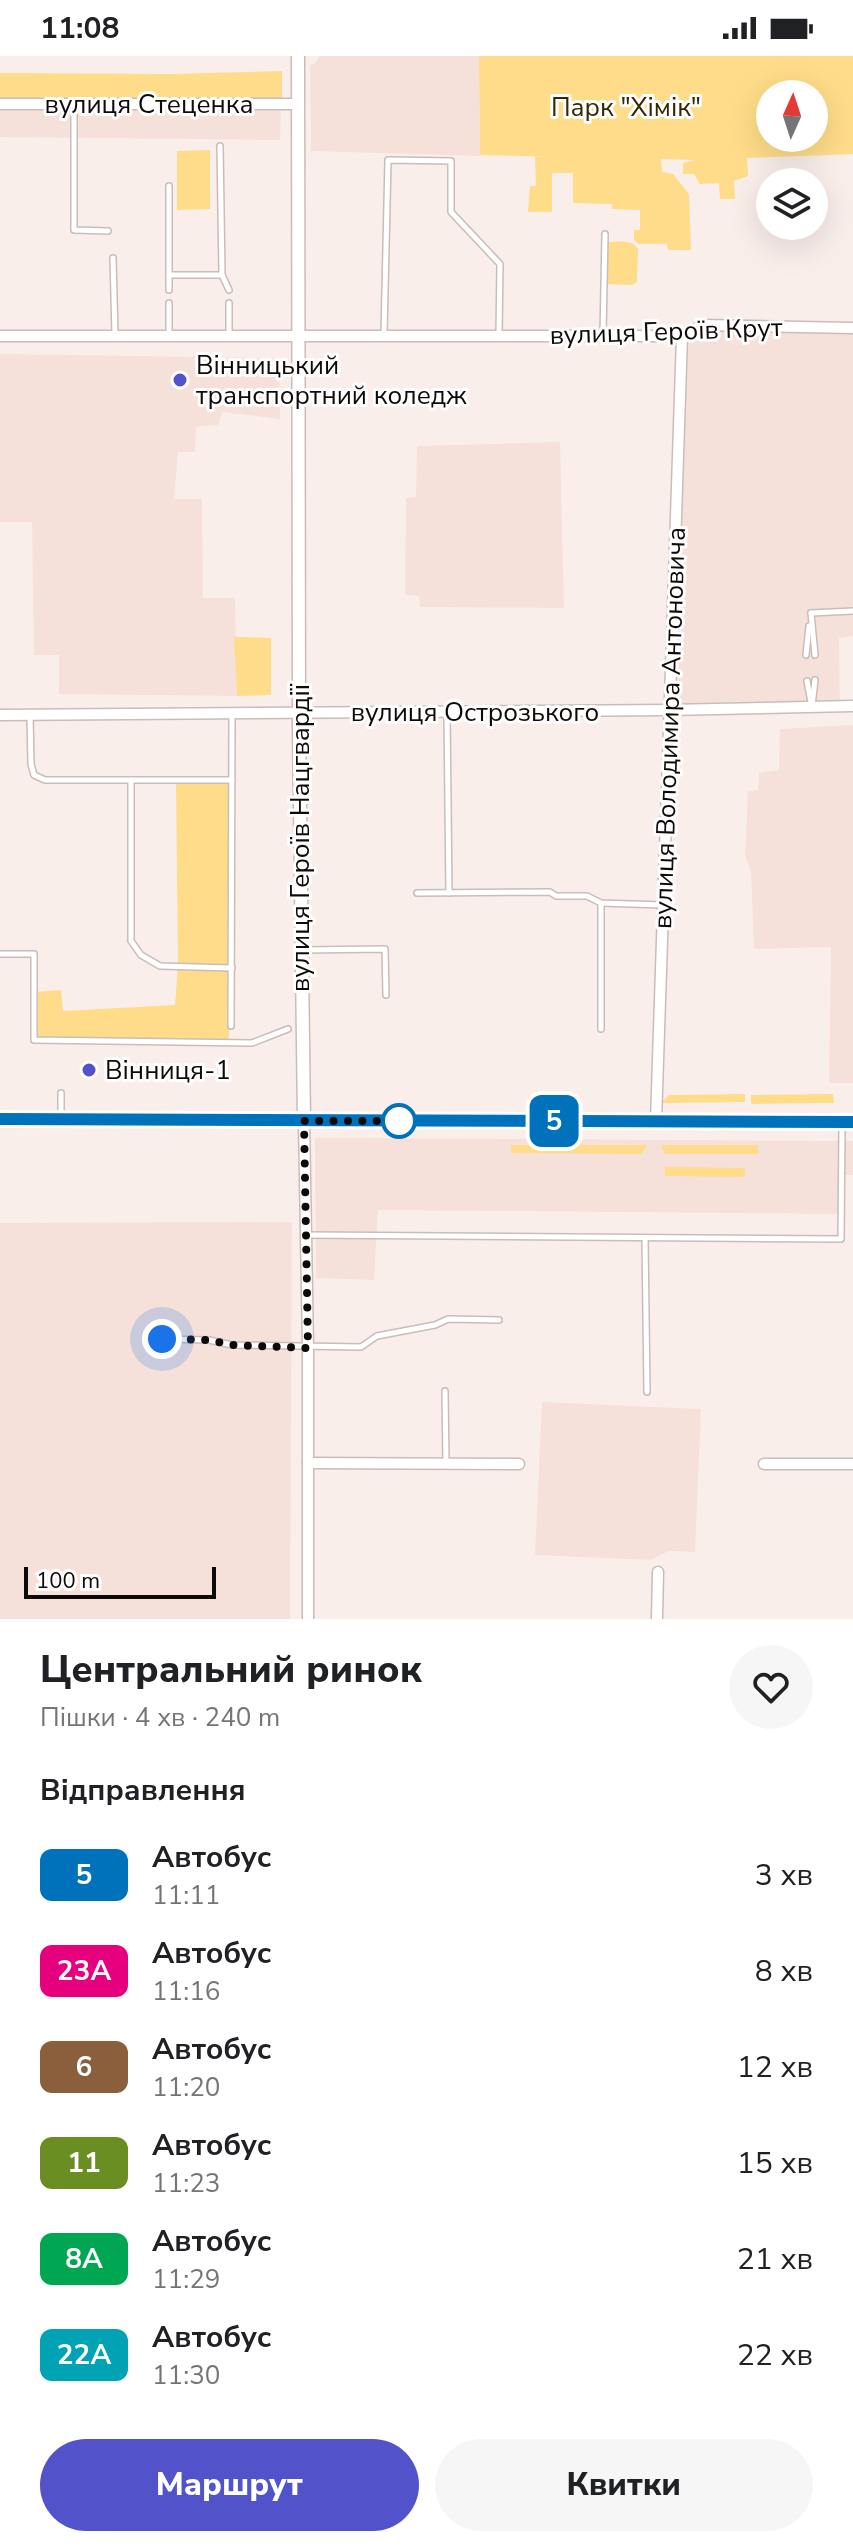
<!DOCTYPE html>
<html lang="uk">
<meta charset="utf-8">
<style>
:root{--surface:#fff;--page:#f6f6f6;--text:#202124;--muted:#757577;--accent:#5253ca}
body{margin:0;font-family:"Nunito Sans",sans-serif;background:var(--page);color:var(--text);height:100vh;display:flex;flex-direction:column;font-size:30px;white-space:nowrap}
*{box-sizing:border-box;margin:0}
p{font-size:26px;color:var(--muted)}
.icon{flex:none;width:44px;height:44px;fill:none;stroke:currentColor;stroke-width:2;stroke-linecap:round;stroke-linejoin:round}
.map{position:relative;height:1563px;overflow:hidden}
.panel{display:flex;flex-direction:column;background:var(--surface);flex:1}
.panel>*{flex:none}
.badge{padding:0 16px;border-radius:12px;font-size:28px;line-height:52px}
.needle{width:52px;rotate:3deg}
.controls{position:absolute;left:756px;top:24px;display:grid;gap:16px}
.controls a{display:grid;place-items:center;width:72px;height:72px;border-radius:50%;background:var(--surface);box-shadow:0 8px 32px #0002;font-size:40px}
.scale{position:absolute;left:24px;bottom:20px;width:192px;box-sizing:border-box;padding-left:8px;border:4px solid #0e0a09;border-top:0;font-size:22px;line-height:28px;white-space:nowrap;color:#0e0a09;-webkit-text-stroke:6px #fefefe;paint-order:stroke}
.you{position:absolute;width:40px;height:40px;margin:-20px;border:6px solid #fff;border-radius:50%;background:#1a73e8;box-shadow:0 0 0 12px #1a73e833}
.map>.badge{position:absolute;translate:-50% -50%;box-shadow:0 0 0 4px #fff}
h2{padding:0 40px;font-size:30px;line-height:72px}
.round{display:grid;place-items:center;flex:none;width:84px;height:84px;border-radius:42px;background:var(--page)}
.head{display:flex;align-items:center;justify-content:space-between;height:136px;padding:0 40px}
h1{font-size:38px;font-weight:800;line-height:60px}
.action{display:flex;gap:16px;margin-top:auto;padding:16px 40px}
.action a{flex:1;height:92px;border-radius:48px;background:var(--accent);color:#fff;font-size:32px;font-weight:800;line-height:92px;text-align:center}
.action a+a{background:var(--page);color:var(--text)}
ul{padding:0;list-style:none}
li{display:flex;align-items:center;gap:24px;height:96px;padding:0 40px}
li div{flex:1}
li b{display:block;font-size:30px}
li em{font-style:normal}
li .badge{min-width:88px;font-weight:700;text-align:center}
.status{display:flex;justify-content:space-between;align-items:center;height:56px;padding:0 40px;background:var(--surface);direction:ltr}
.status svg{height:22px;fill:currentColor}
.map>svg:first-child{display:block}
</style>
<div class="status"><b>11:08</b><svg viewBox="0 0 49 12"><path d="M0 12V9h3v3zM5 12V6h3v6zM10 12V3h3v9zM15 12V0h3v12zM26 1h20v11H26zM47 4h2v5h-2z"/></svg></div>
<div class="map">
<svg width="853" height="1563" viewBox="0 0 853 1563">
<rect width="100%" height="100%" fill="#faeeea"/>
<g fill="#f6e1da">
<polygon points="320,0 479,0 480,100 311,95 310,9 315,8"/>
<polygon points="0,53 281,53 280,84 0,81"/>
<polygon points="702,274 853,276 853,580 839,582 840,650 670,653 689,281"/>
<polygon points="0,298 279,302 280,363 222,356 218,369 196,371 195,396 178,396 174,443 202,443 203,542 235,542 237,640 59,638 59,599 34,599 32,466 0,466"/>
<polygon points="560,386 564,552 420,551 419,540 405,539 406,442 416,441 417,390"/>
<polygon points="853,669 853,1027 829,1027 831,891 754,893 751,815 745,800 748,735 758,734 759,717 779,714 780,673"/>
<polygon points="315,1082 853,1085 853,1119 842,1119 841,1158 378,1154 374,1224 316,1222"/>
<polygon points="292,1166 290,1563 0,1563 0,1167"/>
<polygon points="542,1346 701,1353 695,1496 669,1495 651,1504 535,1499"/>
</g>
<g fill="#fedc89" fill-rule="evenodd">
<path d="M479,0H853V98L747,102L748,120L734,125L735,143H720L719,127L700,128L694,118H683V107L695,104L661,103L662,116L673,118L689,138L691,194H668L667,188H639L634,184V174H640V154L612,153V148L573,147V117H552V156H528L530,130H536L535,101H552L480,99ZM770,38H814V82H770Z"/>
<polygon points="282,15 282,48 0,48 0,17 171,18"/>
<polygon points="210,94 210,153 177,154 177,95"/>
<path d="M608,186C619,186 631,183 638,193L637,226L632,229L607,228L605,225Z"/>
<polygon points="234,581 271,582 271,639 237,640"/>
<polygon points="176,724 229,724 229,987 34,984 34,936 61,934 63,955 175,949 178,910"/>
<polygon points="745,1038 745,1046 661,1047 669,1039"/>
<polygon points="833,1038 834,1047 751,1048 751,1039"/>
<polygon points="511,1089 647,1089 642,1098 511,1097"/>
<polygon points="661,1089 758,1089 758,1098 665,1098"/>
<polygon points="665,1111 745,1112 745,1121 665,1120"/>
</g>
<g fill="none" stroke-linecap="round" stroke-linejoin="round">
<defs>
<g id="service">
<polyline points="74,49 74,174 108,175"/>
<polyline points="169,130 169,234"/>
<polyline points="113,202 115,279"/>
<polyline points="169,219 222,219 220,90"/>
<polyline points="222,219 229,234"/>
<polyline points="169,247 169,279"/>
<polyline points="229,247 229,279"/>
<polyline points="384,278 388,104 451,105 451,156 500,208 499,279"/>
<polyline points="603,279 605,178"/>
<polyline points="811,557 853,555"/>
<polyline points="811,557 815,599"/>
<polyline points="806,599 809,570"/>
<polyline points="807,625 811,646"/>
<polyline points="812,650 815,624"/>
<polyline points="447,658 449,837"/>
<polyline points="30,659 31,708 34,719 45,724 232,724"/>
<polyline points="131,724 131,885 141,899 160,910 232,912"/>
<polyline points="417,837 550,836 556,840 587,840 601,847 662,849"/>
<polyline points="301,894 385,893 386,939"/>
<polyline points="0,898 34,898 34,984 252,987 288,973"/>
<polyline points="231,970 232,658"/>
<polyline points="601,973 601,847"/>
<polyline points="61,1037 61,1062"/>
<polyline points="306,1179 841,1183 842,1068"/>
<polyline points="645,1182 647,1336"/>
<polyline points="162,1283 209,1284 232,1289 361,1291 377,1280 435,1269 448,1263 499,1264"/>
<polyline points="445,1335 446,1406"/>
</g>
<g id="minor">
<polyline points="0,48 298,48"/>
<polyline points="0,280 682,280 703,269 853,272"/>
<polyline points="0,659 669,654 853,650"/>
<polyline points="304,1065 308,1292 308,1563"/>
<polyline points="656,1065 682,280"/>
<polyline points="308,1407 519,1408"/>
<polyline points="764,1408 853,1408"/>
<polyline points="657,1563 658,1516"/>
</g>
<polyline id="tertiary" points="298,0 299,673 304,1065"/>
<polyline id="secondary" points="0,1063 853,1066"/>
</defs>
<use href="#service" stroke="#c9bdb9" stroke-width="8"/>
<use href="#minor" stroke="#c9bdb9" stroke-width="13"/>
<use href="#tertiary" stroke="#c9bdb9" stroke-width="15"/>
<use href="#secondary" stroke="#c9bdb9" stroke-width="17"/>
<use href="#service" stroke="#fff" stroke-width="5"/>
<use href="#minor" stroke="#fff" stroke-width="10"/>
<use href="#tertiary" stroke="#fff" stroke-width="12"/>
<use href="#secondary" stroke="#feebd9" stroke-width="14"/>
</g>
<g fill="none" stroke-linecap="round" stroke-linejoin="round">
<defs>
<polyline id="line" points="0,1063 853,1066"/>
</defs>
<use href="#line" stroke="#fff" stroke-width="18"/>
<use href="#line" stroke="#0072bc" stroke-width="12"/>
<polyline stroke="#0e0a09" stroke-width="8" stroke-dasharray="0 14.4" points="162,1283 209,1284 232,1289 308,1292 304,1065 399,1065"/>
</g>
<g fill="#5253ca" stroke="#fefefe" stroke-width="3">
<circle cx="180" cy="324" r="8"/>
<circle cx="89" cy="1014" r="8"/>
</g>
<circle fill="#fff" stroke="#0072bc" stroke-width="4" cx="399" cy="1065" r="16"/>
<g text-anchor="middle" stroke-width="6" stroke-linejoin="round" paint-order="stroke">
<g font-size="26" fill="#0e0a09" stroke="#fefefe">
<text x="149" y="57">вулиця Стеценка</text>
<text transform="translate(666 275) rotate(-2)" y="9">вулиця Героїв Крут</text>
<text x="475" y="665">вулиця Острозького</text>
<text transform="translate(669 672) rotate(-88)" y="9">вулиця Володимира Антоновича</text>
<text transform="translate(300 782) rotate(-90)" y="9">вулиця Героїв Нацгвардії</text>
</g>
<g font-size="26" fill="#362700" stroke="#fefefe">
<text x="626" y="60">Парк "Хімік"</text>
</g>
<g font-size="26" fill="#0e0a09" stroke="#fefefe" text-anchor="start">
<text x="196" y="318">Вінницький<tspan x="196" dy="30">транспортний коледж</tspan></text>
<text x="105" y="1023">Вінниця-1</text>
</g>
</g>
</svg>
<div class="controls">
<a><svg class="needle" viewBox="-14 -14 28 28"><path d="M0-13l5 13h-10z" fill="#e53935"/><path d="M0 13l5-13h-10z" fill="#757577"/></svg></a>
<a><svg class="icon" aria-label="layers" viewBox="0 0 24 24"><path d="M12 4l9 5-9 5-9-5zM3 14l9 5 9-5"/></svg></a>
</div>
<div class="scale">100 m</div>
<div class="you" style="left:162px;top:1283px"></div>
<b class="badge" style="left:554px;top:1065px;background:#0072bc;color:#fff">5</b>
</div>
<section class="panel">
<div class="head"><div><h1>Центральний ринок</h1><p>Пішки · 4 хв · 240 m</p></div><a class="round"><svg class="icon" aria-label="heart" viewBox="0 0 24 24"><path d="M12 20l-8-8c-3-5 5-10 8-4 3-6 11-1 8 4z"/></svg></a></div>
<h2>Відправлення</h2>
<ul>
<li><span class="badge" style="background:#0072bc;color:#fff">5</span><div><b>Автобус</b><p>11:11</p></div><em>3 хв</em></li>
<li><span class="badge" style="background:#e6007e;color:#fff">23А</span><div><b>Автобус</b><p>11:16</p></div><em>8 хв</em></li>
<li><span class="badge" style="background:#8b5e3c;color:#fff">6</span><div><b>Автобус</b><p>11:20</p></div><em>12 хв</em></li>
<li><span class="badge" style="background:#6b8e23;color:#fff">11</span><div><b>Автобус</b><p>11:23</p></div><em>15 хв</em></li>
<li><span class="badge" style="background:#00a651;color:#fff">8А</span><div><b>Автобус</b><p>11:29</p></div><em>21 хв</em></li>
<li><span class="badge" style="background:#00a3b4;color:#fff">22А</span><div><b>Автобус</b><p>11:30</p></div><em>22 хв</em></li>
</ul>
<div class="action"><a>Маршрут</a><a>Квитки</a></div>
</section>
